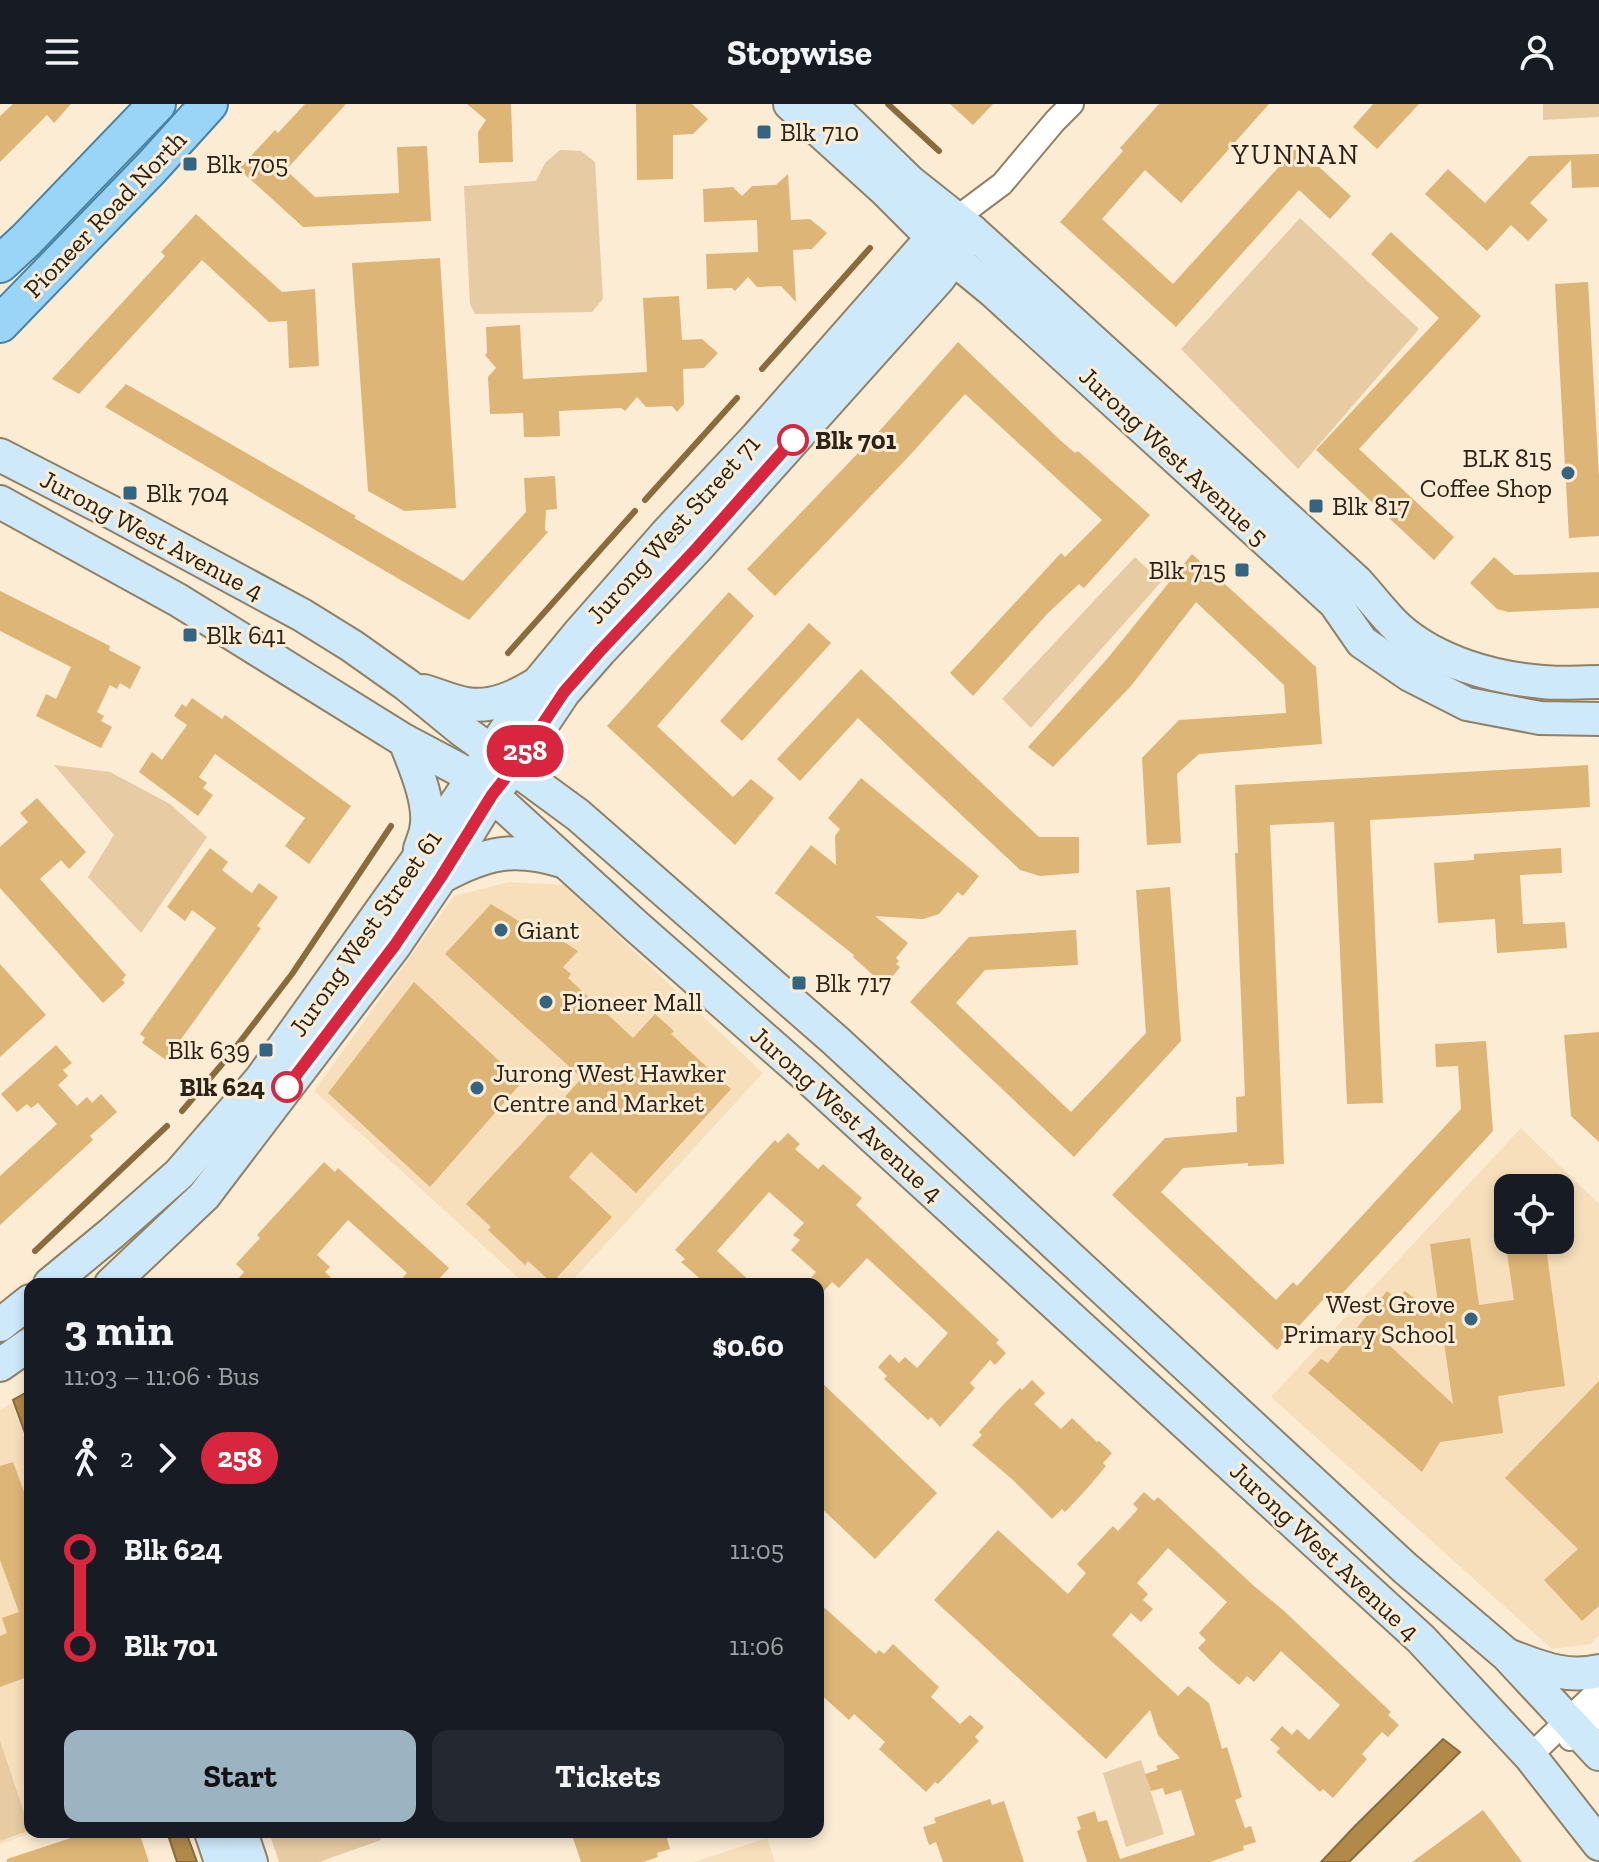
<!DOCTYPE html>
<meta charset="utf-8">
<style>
:root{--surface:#171b24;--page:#242831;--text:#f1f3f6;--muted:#9ea1a6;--accent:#9cb3c2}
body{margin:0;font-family:"Zilla Slab",serif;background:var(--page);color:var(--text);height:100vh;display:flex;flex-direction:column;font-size:30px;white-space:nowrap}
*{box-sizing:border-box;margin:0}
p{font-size:26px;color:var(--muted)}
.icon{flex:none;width:44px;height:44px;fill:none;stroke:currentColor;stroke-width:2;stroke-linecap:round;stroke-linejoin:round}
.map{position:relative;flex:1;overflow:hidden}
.panel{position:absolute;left:24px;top:1174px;width:800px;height:560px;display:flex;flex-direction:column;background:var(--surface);border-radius:16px;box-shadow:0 4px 12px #0003}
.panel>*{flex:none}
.badge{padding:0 16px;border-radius:26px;font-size:28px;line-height:52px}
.buttons{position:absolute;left:1494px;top:1070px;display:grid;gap:16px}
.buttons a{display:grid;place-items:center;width:80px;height:80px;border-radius:16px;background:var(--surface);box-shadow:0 4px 12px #0003;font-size:40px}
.map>.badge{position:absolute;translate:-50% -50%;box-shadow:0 0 0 4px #fff}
.legs{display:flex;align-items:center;gap:12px;height:88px;padding:0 40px;font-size:26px}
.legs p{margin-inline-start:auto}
.head{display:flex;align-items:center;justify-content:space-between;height:136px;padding:0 40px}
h1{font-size:44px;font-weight:700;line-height:60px}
.button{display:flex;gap:16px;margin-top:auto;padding:16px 40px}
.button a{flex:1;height:92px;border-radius:16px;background:var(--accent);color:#111;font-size:32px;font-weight:700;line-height:92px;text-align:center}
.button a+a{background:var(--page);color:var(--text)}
ul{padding:0 40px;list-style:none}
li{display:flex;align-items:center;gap:28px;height:96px;font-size:30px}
li i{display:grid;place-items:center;width:12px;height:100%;margin:0 10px;background:currentColor}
li i::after{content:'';width:20px;height:20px;margin:-10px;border:6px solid;border-radius:50%;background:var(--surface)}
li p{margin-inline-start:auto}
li:first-child i{background:linear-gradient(#0000 50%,currentColor 0)}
li:last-child i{background:linear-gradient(currentColor 50%,#0000 0)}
header{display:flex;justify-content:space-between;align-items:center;height:104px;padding:0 40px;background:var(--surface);font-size:36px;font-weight:700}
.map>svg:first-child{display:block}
</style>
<header><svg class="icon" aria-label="menu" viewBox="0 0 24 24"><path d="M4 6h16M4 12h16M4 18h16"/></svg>Stopwise<svg class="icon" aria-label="person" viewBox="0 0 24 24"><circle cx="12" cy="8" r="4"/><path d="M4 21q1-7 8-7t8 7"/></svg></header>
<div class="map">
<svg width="1599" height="1758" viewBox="0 0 1599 1758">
<rect width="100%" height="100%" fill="#fcecd4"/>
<g fill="#f7dfbb" fill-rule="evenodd">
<polygon points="509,778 564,781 763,969 569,1180 525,1180 314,987 454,792"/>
<path d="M1521,1024L1599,1100V1531L1591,1540L1552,1545L1271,1293ZM1508,1084H1560V1136H1508Z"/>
<polygon points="12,1299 30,1350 30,1728 34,1728 0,1740 0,1306"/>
<polygon points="767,1734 775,1758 694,1758"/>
</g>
<g fill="#e6cba3">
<polygon points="1543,0 1599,0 1599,13 1543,16"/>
<polygon points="560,46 581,47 595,58 603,195 592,208 475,210 470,200 464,82 536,77 545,59"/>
<polygon points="1300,114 1419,225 1298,365 1181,245"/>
<polygon points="1135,453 1161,478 1031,624 1002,595"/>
<polygon points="54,661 110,668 170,700 207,733 141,829 88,773 114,731"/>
<polygon points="0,1637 30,1726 0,1737"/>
<polygon points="1141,1656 1164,1730 1126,1743 1103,1669"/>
<polygon points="269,1728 378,1728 381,1736 319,1758 279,1758"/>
</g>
<g fill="#b18a4b" stroke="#896b3c" stroke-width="2">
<polygon points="29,1287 30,1290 30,1343 13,1296"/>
<polygon points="1443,1635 1460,1648 1349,1758 1321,1758 1354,1723"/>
<polygon points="167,1728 186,1728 197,1758 177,1758"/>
</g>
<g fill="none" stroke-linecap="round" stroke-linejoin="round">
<g stroke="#896b3c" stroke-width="6">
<polyline points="888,0 939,47"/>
<polyline points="762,265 870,144"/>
<polyline points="645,396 737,294"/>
<polyline points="508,549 635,407"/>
<polyline points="182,1007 229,952 292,870 391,722"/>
<polyline points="35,1147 167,1022"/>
</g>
</g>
<g fill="#ddb576" fill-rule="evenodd">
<polygon points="13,0 71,0 54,19 47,11 0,58 0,12"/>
<polygon points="305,0 346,0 286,66 315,93 399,89 397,43 427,42 431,117 303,123 239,65 275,26 278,29"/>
<polygon points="467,0 511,0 513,58 479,59 478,28 486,16"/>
<polygon points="636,0 692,0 708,15 693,30 673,31 673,75 637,76"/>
<polygon points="950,0 993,0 973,21"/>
<polygon points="1159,0 1269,0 1181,99 1145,66 1102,115 1173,180 1297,43 1351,92 1330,115 1299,86 1176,223 1060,118 1123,47 1120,44"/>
<polygon points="1373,0 1419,0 1377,45 1353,23"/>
<polygon points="1599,50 1599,83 1572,84 1571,56 1530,99 1548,116 1528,137 1511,121 1487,147 1425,90 1448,65 1485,99 1529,52"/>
<polygon points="788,70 791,116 810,115 827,129 812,145 793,146 796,198 781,182 757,183 748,173 735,187 732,184 707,185 706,150 758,148 757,116 704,118 703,85 733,83 742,92 752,82 776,81"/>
<polygon points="196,110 282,188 315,185 319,262 289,264 287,217 269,218 202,156 79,290 52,275 165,152 161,148"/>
<polygon points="1391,128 1481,212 1359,345 1454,433 1434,456 1316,346 1439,214 1371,150"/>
<polygon points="440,154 456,404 404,407 368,387 352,159"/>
<polygon points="1588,178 1599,372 1599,432 1569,434 1555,180"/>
<polygon points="679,192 682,236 702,235 718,249 704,264 683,265 684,300 677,308 672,302 646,303 637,293 625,307 621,304 559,307 560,332 537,333 524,333 523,309 490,310 488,273 496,264 485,251 487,249 486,223 520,221 523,275 647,268 643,194"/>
<polygon points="958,238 1060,336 1075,349 1078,347 1150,411 1084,484 1079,480 1048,509 973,592 950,569 1061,449 1065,453 1102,416 965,290 911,350 775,492 747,465 883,323"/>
<polygon points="126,280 356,412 354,414 463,477 526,408 524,374 555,372 557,405 546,406 545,426 548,428 469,516 105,303"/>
<polygon points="1192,450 1316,563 1322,640 1199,650 1177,670 1181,739 1147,741 1142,654 1179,616 1286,609 1284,581 1196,498 1131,582 1053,663 1028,643 1107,555"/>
<polygon points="1494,453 1514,471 1599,468 1599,504 1508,508 1497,505 1470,479"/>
<polygon points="0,487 110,542 109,546 141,563 130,585 120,579 117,585 110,581 97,608 104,612 101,617 112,623 101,644 36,612 46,590 56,595 71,563 0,527"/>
<polygon points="729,488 754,512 657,622 733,693 751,675 774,694 735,741 607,622"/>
<polygon points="809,519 831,539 742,637 720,617"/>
<polygon points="861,565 1039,733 1079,733 1079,769 1040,772 1020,766 858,614 800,677 777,655"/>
<polygon points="192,594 222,615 225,611 351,702 309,760 285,742 305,714 215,650 199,673 207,679 203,684 213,691 198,712 139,668 152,648 162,656 187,621 174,612 182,600 186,603"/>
<polygon points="1588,661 1590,703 1370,716 1383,999 1347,1000 1334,718 1270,721 1284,1060 1248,1062 1248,1059 1183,1064 1161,1088 1276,1196 1293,1178 1297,1182 1461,1005 1458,962 1436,963 1435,940 1486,937 1493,1027 1338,1194 1331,1187 1277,1246 1112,1091 1165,1034 1237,1028 1236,993 1245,992 1235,749 1238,749 1235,681"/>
<polygon points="861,674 979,772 963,792 958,788 939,810 923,815 875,812 908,839 896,854 899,857 896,860 900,863 885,882 853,853 854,851 775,789 811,741 836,761 835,732 840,725 828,714"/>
<polygon points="37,694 86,748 69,765 61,756 40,775 126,871 122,876 125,879 103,899 0,784 0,743 28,718 20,709"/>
<polygon points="210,744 228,758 222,766 246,785 252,789 259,779 278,793 257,822 261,824 166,956 142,939 145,934 140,930 216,824 192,806 185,817 167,803"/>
<polygon points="1561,744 1562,769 1520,771 1523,820 1565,818 1567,844 1497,849 1495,815 1438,819 1434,759 1474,756 1474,750"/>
<polygon points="1170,783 1181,937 1074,1053 910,898 969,833 1076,826 1078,861 985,866 956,899 1071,1008 1146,929 1136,786"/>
<polygon points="491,800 551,837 556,833 578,847 563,863 571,870 568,874 633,934 655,910 674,927 671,930 731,985 636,1089 591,1048 569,1073 612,1113 552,1179 528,1157 525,1161 488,1126 491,1123 466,1100 582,974 445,850"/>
<polygon points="0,860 46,911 0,953"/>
<polygon points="414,878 522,978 430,1083 328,989"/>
<polygon points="1599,928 1599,1038 1571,1012 1564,931"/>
<polygon points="56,941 72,959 63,966 68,972 58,981 77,1002 87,993 92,999 101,990 117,1008 90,1032 93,1036 0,1121 0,1072 57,1020 38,999 31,1004 27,1000 17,1008 1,990"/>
<polygon points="788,1029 800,1040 795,1045 818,1065 823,1060 862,1094 856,1101 999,1236 996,1239 1006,1249 995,1261 990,1256 970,1279 975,1284 940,1323 931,1313 928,1316 884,1275 887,1272 878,1263 890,1250 899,1259 905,1253 917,1264 948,1229 867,1154 839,1184 832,1178 824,1187 811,1174 816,1168 791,1146 800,1136 793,1131 804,1119 769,1088 717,1147 753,1180 706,1180 681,1158 685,1155 675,1146 775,1036 778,1039"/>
<polygon points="324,1058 335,1068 338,1064 449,1164 434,1180 397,1180 407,1169 348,1116 317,1151 330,1163 325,1168 338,1180 234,1180 244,1168 236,1160 260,1134 257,1131"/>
<path d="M1470,1134L1479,1201L1514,1196L1505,1136H1545L1565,1282L1498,1292L1503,1329L1440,1338L1422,1368L1308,1269L1321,1255L1328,1259L1387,1187L1397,1195L1405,1187L1440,1214L1430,1140ZM1408,1221L1425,1234L1443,1232L1453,1300L1390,1242Z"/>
<polygon points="818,1275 937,1389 875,1455 818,1401"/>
<polygon points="1032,1276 1045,1289 1034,1300 1061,1325 1072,1314 1097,1338 1099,1337 1112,1349 1103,1359 1106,1362 1084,1388 1065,1408 1062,1405 1052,1415 1013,1376 972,1341 982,1331 979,1328 1002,1302 1020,1284 1022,1286"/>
<polygon points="1599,1277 1599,1502 1582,1517 1544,1476 1578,1445 1505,1374"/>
<polygon points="13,1358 30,1404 30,1572 0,1583 0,1532 7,1529 2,1514 19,1508 0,1456 0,1362"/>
<polygon points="1144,1388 1154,1397 1158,1393 1254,1482 1283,1506 1391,1608 1388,1611 1399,1621 1388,1633 1382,1628 1362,1650 1367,1655 1333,1694 1323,1685 1320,1688 1276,1648 1280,1644 1270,1636 1282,1622 1292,1631 1297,1625 1309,1636 1340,1601 1281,1547 1254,1578 1247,1572 1239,1581 1211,1557 1198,1544 1206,1536 1199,1529 1227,1498 1168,1444 1137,1479 1148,1490 1143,1496 1153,1505 1141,1518 1131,1509 1112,1531 1178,1592 1188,1582 1209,1599 1222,1645 1227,1643 1242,1693 1235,1696 1245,1724 1251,1722 1256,1738 1243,1742 1244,1746 1210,1758 1087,1758 1077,1727 1081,1725 1077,1713 1095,1707 1098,1718 1107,1716 1120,1755 1195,1731 1181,1686 1165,1691 1163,1684 1151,1687 1145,1670 1158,1666 1156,1662 1180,1654 1158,1631 1150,1606 1106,1655 934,1496 998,1426 1068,1490 1086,1469 1077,1460 1113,1422 1118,1427 1138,1405 1133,1400"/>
<polygon points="818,1498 876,1550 879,1546 884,1550 893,1540 939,1583 931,1593 960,1620 970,1611 984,1623 975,1633 979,1637 938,1680 935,1678 926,1688 879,1645 885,1638 854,1610 849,1616 818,1588"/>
<polygon points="990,1695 992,1701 1004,1697 1024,1758 943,1758 936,1738 929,1741 923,1723 936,1719 934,1714"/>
<polygon points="1483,1706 1522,1758 1412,1758 1434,1742"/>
<polygon points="89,1728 139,1728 149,1758 7,1758 7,1755"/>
<polygon points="571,1728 665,1728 670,1745 657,1749 658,1753 643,1758 581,1758"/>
</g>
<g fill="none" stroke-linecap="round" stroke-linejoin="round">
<defs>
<g id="street">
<polyline points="955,115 1002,80 1055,17 1072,0"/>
<polyline points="1570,1635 1599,1611"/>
<polyline points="1530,1652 1599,1586"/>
</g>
<g id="secondary">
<polyline points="790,0 886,87 954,155 993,187 1335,499 1362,538 1410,571 1467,600 1540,614 1599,615"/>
<path d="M830,0L909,77L972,127L1356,477C1370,492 1383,510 1398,524C1436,558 1493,574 1543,578C1561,580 1580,578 1599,578"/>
<polyline points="0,351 115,410 302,511 352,542 407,581 462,626 578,711 836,937 1405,1464 1507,1551 1599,1650"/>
<polyline points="0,398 178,496 405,637 458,665 492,691 637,823 802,968 1421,1535 1530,1652 1599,1740"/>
<path d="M424,587C438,591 453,598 467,600C492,604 515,593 535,581"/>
<path d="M405,637C414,660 432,700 426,726C425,732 422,739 420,745"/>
<path d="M441,773C485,749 514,742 562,757"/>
<polyline points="50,1180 112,1129 179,1070 261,975 415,759 538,579 581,527 667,429 756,334 932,134 955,115"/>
<polyline points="111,1180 204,1092 395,841 441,773 492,691 514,663 564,588 600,547 696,445 939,174 972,127"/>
<polyline points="0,1221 30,1197"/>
<polyline points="0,1261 30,1240"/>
<path d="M1510,1552C1540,1563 1566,1575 1599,1567"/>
<polyline points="211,1728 221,1758"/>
<polyline points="241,1728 251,1758"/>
</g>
<g id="primary">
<polyline points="0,160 26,136 157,0"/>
<polyline points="0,220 151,64 209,0"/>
</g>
</defs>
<use href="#street" stroke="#928065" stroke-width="26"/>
<use href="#secondary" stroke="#928065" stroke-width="36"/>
<use href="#primary" stroke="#4883a4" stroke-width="40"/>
<use href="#street" stroke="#fff" stroke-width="22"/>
<use href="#secondary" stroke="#cde9fa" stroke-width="32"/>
<use href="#primary" stroke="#9ad4f6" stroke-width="36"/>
</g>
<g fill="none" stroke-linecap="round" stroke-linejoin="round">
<defs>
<polyline id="line-1" points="287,983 395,841 441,773 492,691 514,663 564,588 600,547 696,445 793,336"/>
</defs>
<use href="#line-1" stroke="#fff" stroke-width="18"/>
<use href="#line-1" stroke="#d7263d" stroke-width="12"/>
</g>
<g fill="#336482" stroke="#fcecd4" stroke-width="3">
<rect x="756" y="20" width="16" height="16" rx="4"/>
<rect x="182" y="52" width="16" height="16" rx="4"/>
<circle cx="1568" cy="369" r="8"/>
<rect x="122" y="381" width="16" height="16" rx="4"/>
<rect x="1308" y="394" width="16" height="16" rx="4"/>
<rect x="1234" y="458" width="16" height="16" rx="4"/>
<rect x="182" y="523" width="16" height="16" rx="4"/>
<circle cx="501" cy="826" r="8"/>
<rect x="791" y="871" width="16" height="16" rx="4"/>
<circle cx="546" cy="898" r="8"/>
<rect x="258" y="938" width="16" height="16" rx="4"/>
<circle cx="477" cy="984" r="8"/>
<circle cx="1471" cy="1215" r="8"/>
</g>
<g fill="#fff" stroke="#d7263d" stroke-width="4">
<circle cx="793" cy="336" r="14"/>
<circle cx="287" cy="983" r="14"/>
</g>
<g text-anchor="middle" stroke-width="6" stroke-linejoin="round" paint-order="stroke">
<g font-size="26" fill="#2b2318" stroke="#fcecd4" text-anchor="start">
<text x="780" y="37">Blk 710</text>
<text x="206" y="69">Blk 705</text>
<text x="1552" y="363" text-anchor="end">BLK 815<tspan x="1552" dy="30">Coffee Shop</tspan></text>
<text x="146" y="398">Blk 704</text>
<text x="1332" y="411">Blk 817</text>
<text x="1226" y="475" text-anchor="end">Blk 715</text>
<text x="206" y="540">Blk 641</text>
<text x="517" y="835">Giant</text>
<text x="815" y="888">Blk 717</text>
<text x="562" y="907">Pioneer Mall</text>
<text x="250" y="955" text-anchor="end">Blk 639</text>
<text x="493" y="978">Jurong West Hawker<tspan x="493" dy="30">Centre and Market</tspan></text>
<text x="1455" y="1209" text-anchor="end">West Grove<tspan x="1455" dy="30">Primary School</tspan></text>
</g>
<g font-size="26" fill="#2b2318" stroke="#fcecd4">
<text transform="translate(105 110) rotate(-46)" y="9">Pioneer Road North</text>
<text transform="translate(1174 352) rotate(43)" y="9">Jurong West Avenue 5</text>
<text transform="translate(673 425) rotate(-48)" y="9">Jurong West Street 71</text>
<text transform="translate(152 431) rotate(28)" y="9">Jurong West Avenue 4</text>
<text transform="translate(365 829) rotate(-55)" y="9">Jurong West Street 61</text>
<text transform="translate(847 1010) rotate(42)" y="9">Jurong West Avenue 4</text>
<text transform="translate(1325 1447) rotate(43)" y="9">Jurong West Avenue 4</text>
</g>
<g font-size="26" font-weight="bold" fill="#2b2318" stroke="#fcecd4" text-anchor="start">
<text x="815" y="345">Blk 701</text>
<text x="265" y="992" text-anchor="end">Blk 624</text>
</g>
<g font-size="28" letter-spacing="2" fill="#2b2318" stroke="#fcecd4">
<text x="1296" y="60">YUNNAN</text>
</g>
</g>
</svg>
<div class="buttons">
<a><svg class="icon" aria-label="locate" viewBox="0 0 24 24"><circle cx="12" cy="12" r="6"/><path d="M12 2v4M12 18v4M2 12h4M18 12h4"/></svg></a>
</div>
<b class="badge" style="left:525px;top:647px;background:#d7263d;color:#fff">258</b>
<section class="panel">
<div class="head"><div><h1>3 min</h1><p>11:03 – 11:06 · Bus</p></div><b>$0.60</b></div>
<div class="legs"><svg class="icon" aria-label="walk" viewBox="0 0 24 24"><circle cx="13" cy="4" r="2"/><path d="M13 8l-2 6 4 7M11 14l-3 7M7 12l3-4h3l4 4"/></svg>2<svg class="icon" aria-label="forward" viewBox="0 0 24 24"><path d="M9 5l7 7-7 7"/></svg><b class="badge" style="background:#d7263d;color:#fff">258</b></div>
<ul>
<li><i style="color:#d7263d"></i><b>Blk 624</b><p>11:05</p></li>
<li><i style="color:#d7263d"></i><b>Blk 701</b><p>11:06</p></li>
</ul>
<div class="button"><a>Start</a><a>Tickets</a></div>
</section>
</div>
